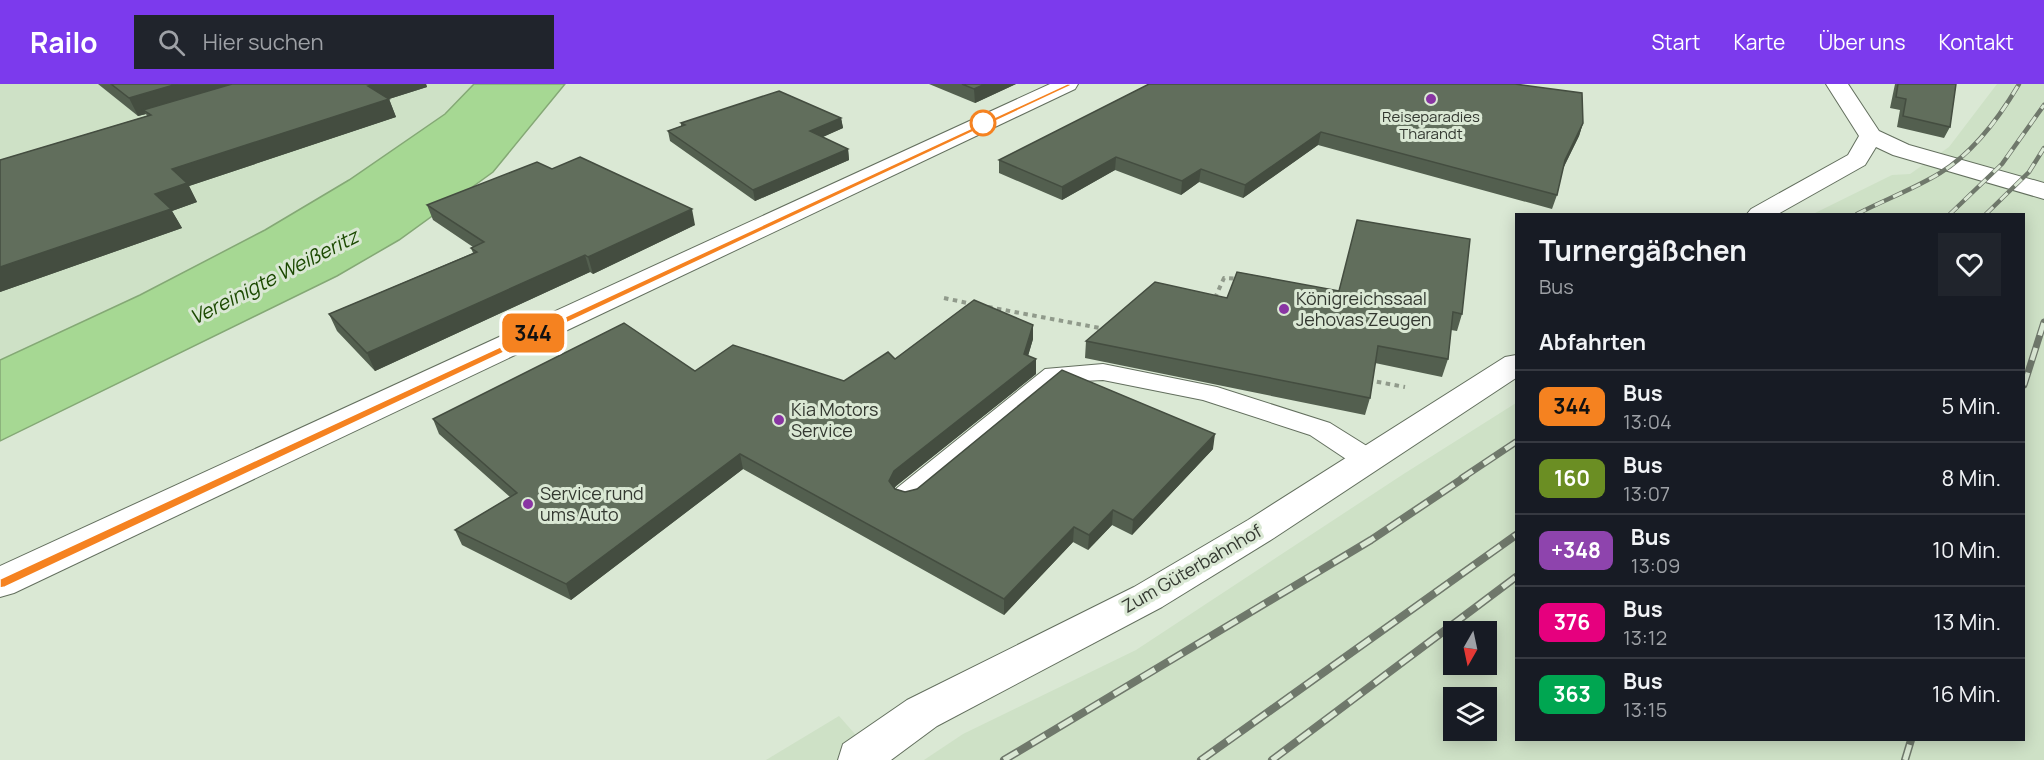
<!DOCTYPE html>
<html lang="de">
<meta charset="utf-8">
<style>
:root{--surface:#171b24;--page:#20242c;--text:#f1f3f6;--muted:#9ea1a6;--line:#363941;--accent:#7c3aed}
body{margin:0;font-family:Manrope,sans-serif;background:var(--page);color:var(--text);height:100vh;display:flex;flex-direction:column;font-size:22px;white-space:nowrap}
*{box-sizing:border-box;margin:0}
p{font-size:20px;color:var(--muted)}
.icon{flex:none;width:33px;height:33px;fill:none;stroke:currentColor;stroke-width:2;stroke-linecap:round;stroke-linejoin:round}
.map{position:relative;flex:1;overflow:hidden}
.side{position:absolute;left:1515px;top:129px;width:510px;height:528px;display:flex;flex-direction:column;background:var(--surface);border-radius:0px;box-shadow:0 3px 15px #0003}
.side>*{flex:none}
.badge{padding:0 12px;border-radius:9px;font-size:21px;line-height:39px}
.needle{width:39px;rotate:189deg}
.fabs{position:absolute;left:1443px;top:537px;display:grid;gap:12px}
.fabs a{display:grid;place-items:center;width:54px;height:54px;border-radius:0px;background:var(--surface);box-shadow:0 3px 15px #0003;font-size:30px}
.map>.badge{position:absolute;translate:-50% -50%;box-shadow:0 0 0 3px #fff}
h2{padding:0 24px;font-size:22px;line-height:54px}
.round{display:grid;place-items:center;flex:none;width:63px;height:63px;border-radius:0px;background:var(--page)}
.summary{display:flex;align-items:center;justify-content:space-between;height:102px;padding:0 24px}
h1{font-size:28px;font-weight:700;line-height:45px}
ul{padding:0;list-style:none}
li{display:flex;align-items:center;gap:18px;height:72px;padding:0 24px;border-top:2px solid var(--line)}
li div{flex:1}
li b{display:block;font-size:22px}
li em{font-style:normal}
li .badge{min-width:66px;font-weight:700;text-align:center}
header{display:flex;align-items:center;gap:36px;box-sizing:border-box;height:84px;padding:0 30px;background:var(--accent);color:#fff}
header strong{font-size:28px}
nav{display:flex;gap:33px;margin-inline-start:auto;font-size:21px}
.search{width:420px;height:54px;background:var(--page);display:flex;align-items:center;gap:15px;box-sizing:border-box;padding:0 21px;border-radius:0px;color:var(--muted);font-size:22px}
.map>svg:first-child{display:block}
</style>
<header>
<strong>Railo</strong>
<div class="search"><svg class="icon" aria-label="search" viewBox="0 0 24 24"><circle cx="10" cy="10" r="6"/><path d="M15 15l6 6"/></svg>Hier suchen</div>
<nav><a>Start</a><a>Karte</a><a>Über uns</a><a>Kontakt</a></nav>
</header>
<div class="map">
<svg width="2044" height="676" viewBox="0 0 2044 676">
<rect width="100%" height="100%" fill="#dae8d4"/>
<g fill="#cee1c6" fill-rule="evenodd">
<polygon points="0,0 474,0 445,30 349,96 265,146 140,211 0,276"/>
<path d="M1997,0H2044V676H924L963,650L1136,566L1402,391L1516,319V656H2024V130H1813L1892,91L1910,90L1949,63ZM1454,548H1486V580H1454ZM1454,614H1486V646H1454Z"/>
<polygon points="839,632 878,676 766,676"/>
</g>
<polygon fill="#a6d893" stroke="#84a875" stroke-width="1.5" points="474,0 565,0 493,88 399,156 337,192 0,357 0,276 140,211 265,146 349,96 445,30"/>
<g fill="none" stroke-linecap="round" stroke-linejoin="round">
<defs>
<polygon id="lane" points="1103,280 1217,303 1330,339 1378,369 1382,376 1378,383 1368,385 1358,383 1310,351 1203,316 1103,296 1061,298 917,418 907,421 897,418 892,411 897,404 1045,285"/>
<g id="street">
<polygon points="1826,0 1848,0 1879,47 1909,61 2044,99 2044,115 1893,71 1876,63 1865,81 1778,130 1747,130 1751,125 1848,71 1859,52"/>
<polygon points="1516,271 1516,294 1274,454 1162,523 937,642 891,676 838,676 843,660 907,616 1134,503 1248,436 1505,273"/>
</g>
<polygon id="secondary" points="1050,0 1078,0 1075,5 14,509 0,513 0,482"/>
</defs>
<use href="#lane" stroke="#636f5e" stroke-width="2"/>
<use href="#street" stroke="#636f5e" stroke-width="2"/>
<use href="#secondary" stroke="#636f5e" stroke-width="2"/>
<g stroke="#909a8b" stroke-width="4" stroke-dasharray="4.5 4.5" stroke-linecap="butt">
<polyline points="944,214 972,220"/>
<polyline points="1215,214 1224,194 1240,195"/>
<polyline points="988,223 1105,245"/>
<polyline points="1368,296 1405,303"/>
</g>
<use href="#lane" fill="#fff" fill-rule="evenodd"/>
<use href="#street" fill="#fff" fill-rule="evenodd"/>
<use href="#secondary" fill="#fff" fill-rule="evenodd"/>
<defs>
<g id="rail-far2">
<path d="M1857,130C1884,116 1914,105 1940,89C1974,68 1999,34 2019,0"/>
<polyline points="1950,130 2002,80 2044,21"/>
<polyline points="1986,130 2029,88 2044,64"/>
</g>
<g id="rail-far1">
<polyline points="2024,301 2044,238"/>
<polyline points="1462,394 1516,358"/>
</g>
<g id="rail">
<polyline points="1004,676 1371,456 1465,393"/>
<polyline points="1201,676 1516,451"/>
<polyline points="1272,676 1516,493"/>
<polyline points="1905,676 1911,656"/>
</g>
</defs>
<use href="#rail-far2" stroke="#6f786b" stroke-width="4.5"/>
<use href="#rail-far1" stroke="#6f786b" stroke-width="7"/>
<use href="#rail" stroke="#6f786b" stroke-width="8"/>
<use href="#rail-far2" stroke="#dae8d4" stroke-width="3" stroke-dasharray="10" stroke-linecap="butt"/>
<use href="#rail-far1" stroke="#dae8d4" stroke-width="4.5" stroke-dasharray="13" stroke-linecap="butt"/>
<use href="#rail" stroke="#dae8d4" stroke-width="5" stroke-dasharray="16" stroke-linecap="butt"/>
</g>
<g fill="#535f4f">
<polygon points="98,0 426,0 427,3 389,15 396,33 189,102 197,118 172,127 182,144 0,208 0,76 147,32 146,30 138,32"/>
<polygon points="929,0 1016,0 975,19"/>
<polygon points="1149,0 1583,39 1579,52 1563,84 1557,111 1552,125 1318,61 1243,114 1199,98 1181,111 1115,86 1062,116 999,89 999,76"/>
<polygon points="1895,0 1956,0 1950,43 1944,54 1897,43 1900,26 1890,24"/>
<polygon points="841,34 843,44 822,53 848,65 849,76 755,117 670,57 668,47 681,42 681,39"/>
<polygon points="552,85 695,141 593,190 590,188 375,287 337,247 329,230 473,169 471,164 473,163 433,136 427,121"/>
<polygon points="1237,188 1462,230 1457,247 1451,246 1448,275 1442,293 1375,279 1370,314 1365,331 1085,274 1086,257 1227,214"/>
<polygon points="1033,241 1033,255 1028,272 1036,275 1036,290 896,402 894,404 905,408 1213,365 1132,451 1112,441 1088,466 1073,458 1004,531 743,385 571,516 462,461 455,446 510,413 439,350 433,335 695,287 844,297 895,275"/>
</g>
<g fill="#444d40">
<polygon points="177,0 245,0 143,26 146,30 138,32 129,14"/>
<polygon points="376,0 426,0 427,3 389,15 396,33 189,102 197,118 172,127 182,144 0,208 0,183 155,110 172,85 368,2"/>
<polygon points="985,0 1016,0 975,19 974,5"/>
<polygon points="841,34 843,44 812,58 810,47"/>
<polygon points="1583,39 1579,52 1561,89 1565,76"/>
<polygon points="1321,48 1318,61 1243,114 1245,101"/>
<polygon points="848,65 849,76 755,117 753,106"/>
<polygon points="1116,73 1115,86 1062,116 1062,103"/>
<polygon points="1201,85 1199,98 1181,111 1182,97"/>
<polygon points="692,125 695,141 593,190 588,173"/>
<polygon points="585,171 590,188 375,287 367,269"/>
<polygon points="1033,241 1033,255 1024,285 1024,270"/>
<polygon points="1036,275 1036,290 896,402 890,412 889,397 894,387"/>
<polygon points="1215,350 1213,365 1132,451 1133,436"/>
<polygon points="740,370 743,385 571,516 566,500"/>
<polygon points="1113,426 1112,441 1088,466 1089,451"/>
<polygon points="1074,443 1073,458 1004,531 1004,515"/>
</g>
<g fill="#616e5c" stroke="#444d40" stroke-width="1.5">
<polygon points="111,0 177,0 129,14"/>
<polygon points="232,0 376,0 368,2 389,15 172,85 187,99 155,110 171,125 0,183 0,76 151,31 143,26"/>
<polygon points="962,0 985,0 974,5"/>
<polygon points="1149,0 1515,0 1582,9 1583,39 1565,76 1557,111 1321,48 1245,101 1201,85 1182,97 1116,73 1062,103 999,76"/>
<polygon points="1898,0 1956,0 1950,43 1903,32 1906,15 1896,13"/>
<polygon points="779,7 841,34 810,47 848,65 753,106 668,47 685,41 681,39"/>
<polygon points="580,73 692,125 588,173 585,171 367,269 329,230 477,168 471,164 484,158 427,121 537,78 552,85"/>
<polygon points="1357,136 1470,155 1462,230 1453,228 1448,275 1378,262 1370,314 1086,257 1155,198 1227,214 1237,188 1339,207"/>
<polygon points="974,216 1033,241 1024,270 1036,275 894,387 889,397 895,405 905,408 917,405 1062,286 1215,350 1133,436 1113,426 1089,451 1074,443 1004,515 740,370 566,500 455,446 517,409 433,335 624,239 695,287 733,261 844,297 888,268 895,275"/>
</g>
<polygon fill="#f58220" stroke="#fff" stroke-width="1.5" points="1067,0 1071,0 1070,2 5,503 0,504 0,495"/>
<g fill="#8935a3" stroke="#dae8d4" stroke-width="2">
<circle cx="1431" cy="15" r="6"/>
<circle cx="1284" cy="225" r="6"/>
<circle cx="779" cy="336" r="6"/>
<circle cx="528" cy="420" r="6"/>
</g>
<circle fill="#fff" stroke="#f58220" stroke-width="3" cx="983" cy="39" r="12"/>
<g text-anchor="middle" stroke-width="6" stroke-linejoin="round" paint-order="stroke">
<g font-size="15" fill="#333830" stroke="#dae8d4">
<text x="1431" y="38">Reiseparadies<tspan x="1431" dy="17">Tharandt</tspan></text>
</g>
<g font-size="18" fill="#333830" stroke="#dae8d4" text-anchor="start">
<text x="1296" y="221">Königreichssaal<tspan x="1296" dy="21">Jehovas Zeugen</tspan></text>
<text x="791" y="332">Kia Motors<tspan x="791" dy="21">Service</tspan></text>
<text x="540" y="416">Service rund<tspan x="540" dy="21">ums Auto</tspan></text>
</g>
<g font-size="18" fill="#333830" stroke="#dae8d4">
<text transform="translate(1192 485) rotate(-30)" y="6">Zum Güterbahnhof</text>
</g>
<g font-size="20" font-style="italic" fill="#1b4900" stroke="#dae8d4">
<text transform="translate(274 193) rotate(-27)" y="7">Vereinigte Weißeritz</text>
</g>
</g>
</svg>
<div class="fabs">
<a><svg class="needle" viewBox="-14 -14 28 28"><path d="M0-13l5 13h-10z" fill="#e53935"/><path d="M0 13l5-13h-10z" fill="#9ea1a6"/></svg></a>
<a><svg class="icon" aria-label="layers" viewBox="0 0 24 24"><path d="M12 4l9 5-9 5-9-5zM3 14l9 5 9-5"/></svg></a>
</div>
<b class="badge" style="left:533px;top:249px;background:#f58220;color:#111">344</b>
<section class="side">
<div class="summary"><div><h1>Turnergäßchen</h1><p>Bus</p></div><a class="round"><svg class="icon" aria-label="heart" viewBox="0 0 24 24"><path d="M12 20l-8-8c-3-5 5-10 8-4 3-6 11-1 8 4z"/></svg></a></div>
<h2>Abfahrten</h2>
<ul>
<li><span class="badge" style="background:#f58220;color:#111">344</span><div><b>Bus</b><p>13:04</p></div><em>5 Min.</em></li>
<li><span class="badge" style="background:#6b8e23;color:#fff">160</span><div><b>Bus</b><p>13:07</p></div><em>8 Min.</em></li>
<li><span class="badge" style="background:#8e44ad;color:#fff">+348</span><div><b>Bus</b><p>13:09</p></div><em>10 Min.</em></li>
<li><span class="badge" style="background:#e6007e;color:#fff">376</span><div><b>Bus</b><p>13:12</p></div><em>13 Min.</em></li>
<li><span class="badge" style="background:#00a651;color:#fff">363</span><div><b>Bus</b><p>13:15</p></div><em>16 Min.</em></li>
</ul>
</section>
</div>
